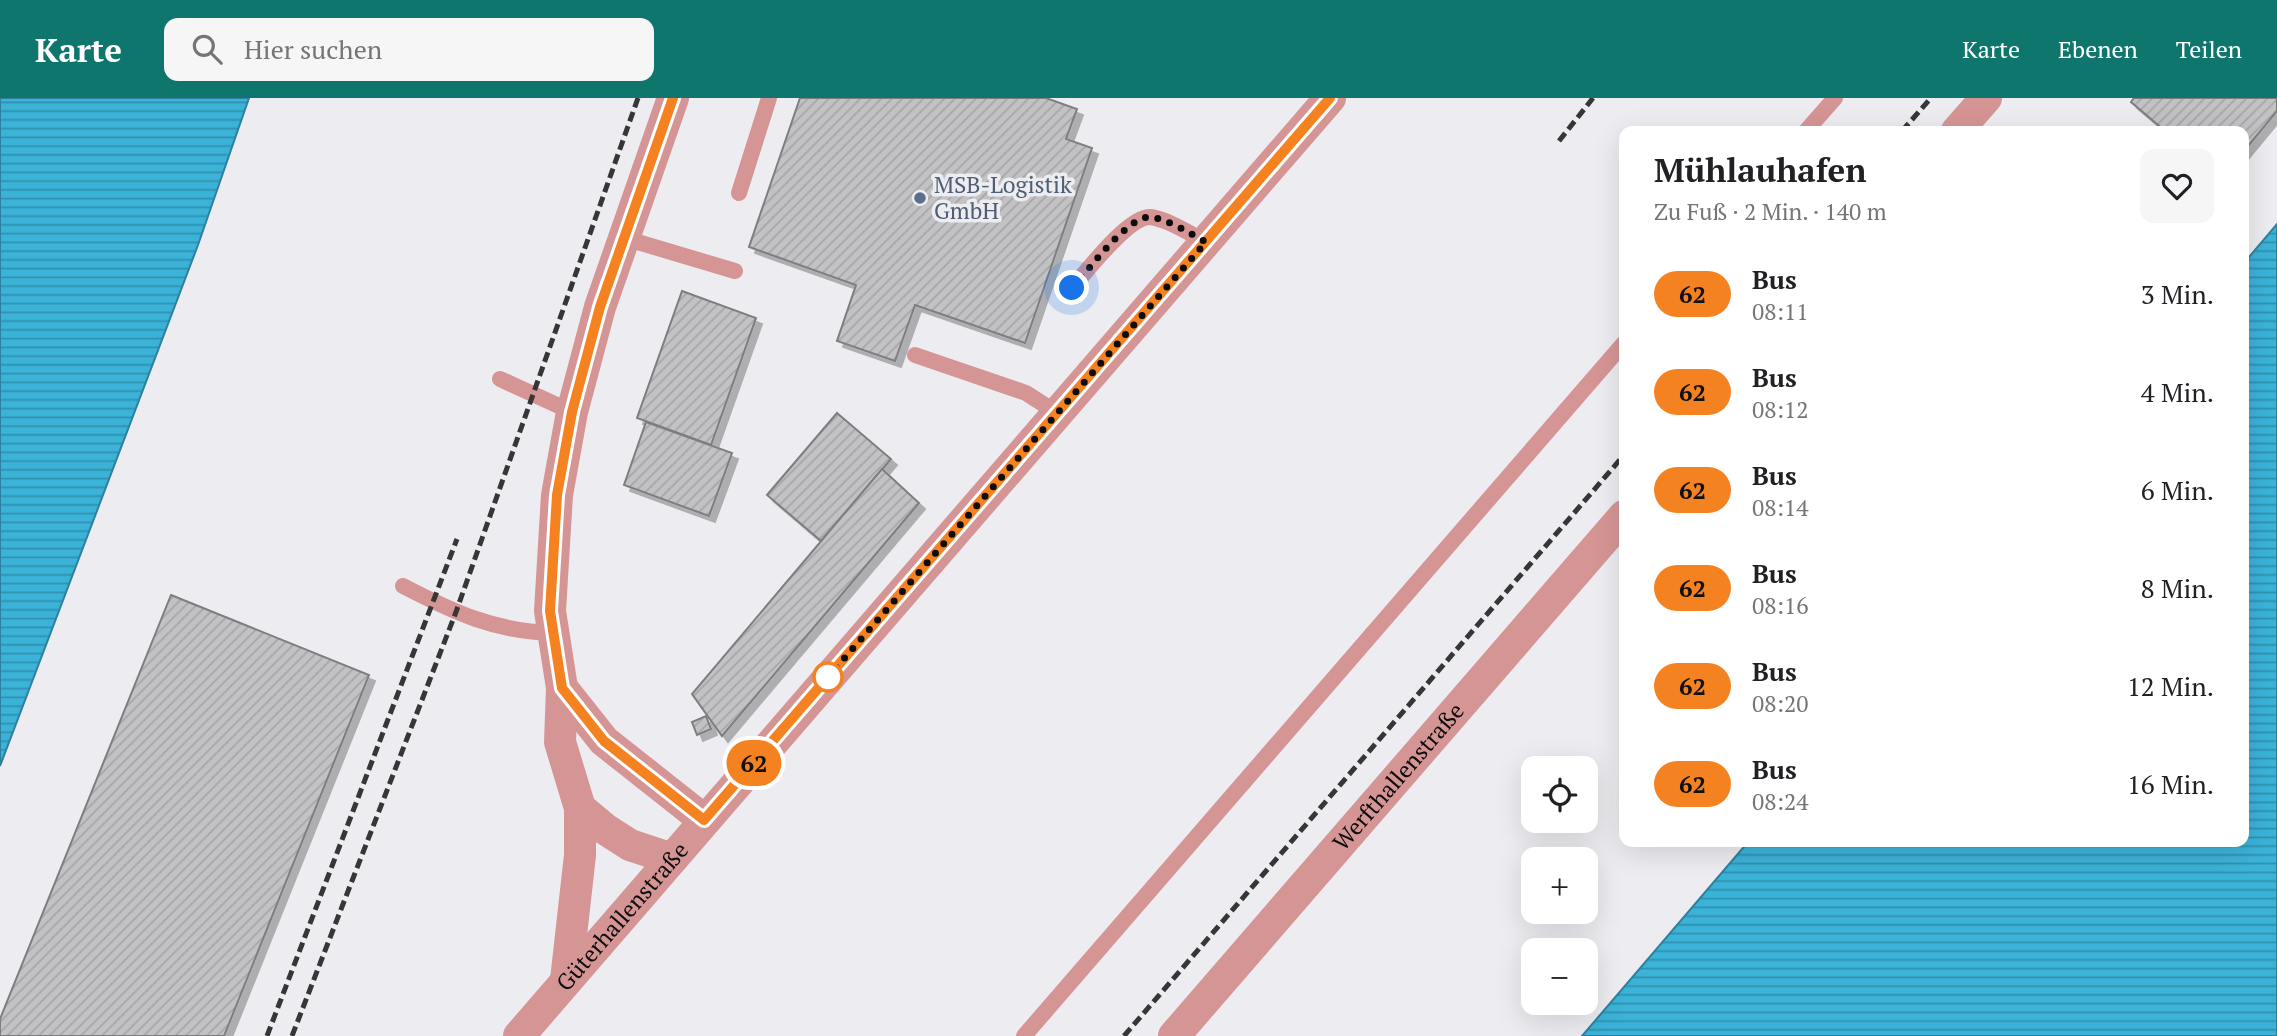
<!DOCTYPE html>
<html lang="de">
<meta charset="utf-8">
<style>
:root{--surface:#fff;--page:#f6f6f6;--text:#202124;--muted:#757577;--accent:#0f766e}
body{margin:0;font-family:"PT Serif",serif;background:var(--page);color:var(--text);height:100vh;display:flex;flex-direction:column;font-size:26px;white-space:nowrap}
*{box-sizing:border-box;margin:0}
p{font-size:23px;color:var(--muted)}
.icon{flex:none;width:38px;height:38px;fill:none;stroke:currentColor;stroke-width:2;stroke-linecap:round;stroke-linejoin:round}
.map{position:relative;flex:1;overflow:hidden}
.details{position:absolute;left:1619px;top:28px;width:630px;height:721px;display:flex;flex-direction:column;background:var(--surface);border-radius:14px;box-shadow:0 7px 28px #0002}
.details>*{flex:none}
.badge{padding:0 14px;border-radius:23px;font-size:24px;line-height:46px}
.controls{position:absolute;left:1521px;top:658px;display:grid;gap:14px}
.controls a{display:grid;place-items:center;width:77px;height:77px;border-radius:14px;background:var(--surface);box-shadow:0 7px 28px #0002;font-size:35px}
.you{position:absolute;width:35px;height:35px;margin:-18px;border:5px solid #fff;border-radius:50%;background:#1a73e8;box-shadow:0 0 0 10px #1a73e833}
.map>.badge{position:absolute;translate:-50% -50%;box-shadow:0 0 0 4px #fff}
.round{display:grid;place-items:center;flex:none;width:74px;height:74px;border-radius:14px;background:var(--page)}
.summary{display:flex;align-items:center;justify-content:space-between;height:119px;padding:0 35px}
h1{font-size:33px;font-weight:600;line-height:52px}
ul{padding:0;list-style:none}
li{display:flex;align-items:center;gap:21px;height:98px;padding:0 35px}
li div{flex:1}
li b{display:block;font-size:26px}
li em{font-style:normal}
li .badge{min-width:77px;font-weight:700;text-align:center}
header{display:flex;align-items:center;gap:42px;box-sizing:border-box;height:98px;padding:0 35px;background:var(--accent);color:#fff}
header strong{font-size:33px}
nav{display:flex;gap:38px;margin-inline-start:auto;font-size:24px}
.search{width:490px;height:63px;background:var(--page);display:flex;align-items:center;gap:18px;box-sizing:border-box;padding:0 24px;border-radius:14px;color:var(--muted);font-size:26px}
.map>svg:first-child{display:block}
</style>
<header>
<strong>Karte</strong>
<div class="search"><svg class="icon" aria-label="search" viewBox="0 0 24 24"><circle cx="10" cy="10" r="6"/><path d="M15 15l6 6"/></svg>Hier suchen</div>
<nav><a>Karte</a><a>Ebenen</a><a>Teilen</a></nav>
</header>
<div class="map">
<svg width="2277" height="938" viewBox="0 0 2277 938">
<defs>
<pattern id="water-rules" width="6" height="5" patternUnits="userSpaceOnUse" patternTransform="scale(1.75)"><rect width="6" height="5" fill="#3bb3d9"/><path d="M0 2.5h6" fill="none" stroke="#3090ae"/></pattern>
<pattern id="building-hatch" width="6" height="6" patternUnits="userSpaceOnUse" patternTransform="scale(1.75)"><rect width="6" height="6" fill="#c2c1c4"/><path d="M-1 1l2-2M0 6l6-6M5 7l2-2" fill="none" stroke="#a6a5a7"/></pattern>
<filter id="shadow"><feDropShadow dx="6" dy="6" stdDeviation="0" flood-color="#0004"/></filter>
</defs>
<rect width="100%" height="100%" fill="#edecf0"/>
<g fill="url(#water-rules)" stroke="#2d819c" stroke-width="2">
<polygon points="0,0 249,0 198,147 0,668"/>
<polygon points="2277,126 2277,938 1582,938 1748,744 2244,744 2244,165"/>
</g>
<g fill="url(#building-hatch)" stroke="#7e7d80" stroke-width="2" filter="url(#shadow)">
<polygon points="800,0 1046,0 1077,11 1066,41 1092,50 1025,245 915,207 895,263 837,243 856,187 749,149"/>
<polygon points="2134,0 2277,0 2277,13 2244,53 2244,33 2165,33 2131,4"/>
<polygon points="682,193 756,220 711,347 637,320"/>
<polygon points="837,315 891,361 821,443 767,397"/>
<polygon points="646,324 732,355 709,418 624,387"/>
<polygon points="882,371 919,405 722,638 692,596"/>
<polygon points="171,497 369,577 224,938 0,938 0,921"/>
<polygon points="706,618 711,631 697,637 692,624"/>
</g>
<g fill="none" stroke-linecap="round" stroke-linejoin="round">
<g stroke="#d69595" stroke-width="16">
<polyline points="1806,33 1835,0"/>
<polyline points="739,95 769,0"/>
<polyline points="624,140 735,173"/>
<path d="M1072,190C1087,173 1129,117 1151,119C1169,122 1189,135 1206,144"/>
<polyline points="915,257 1026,295 1057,315"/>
<polyline points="500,281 572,314"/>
<path d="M403,488C453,514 496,534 554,535"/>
<polyline points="1024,938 1624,245"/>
</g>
<g stroke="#d69595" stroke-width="32">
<polyline points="1957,33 1986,0"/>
<polyline points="562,590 604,643 704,722"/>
<polyline points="672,761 630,747 605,731 580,710 560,644 562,590 550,513 557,397 572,314 600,209 673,0"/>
<polyline points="566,882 580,757 580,710"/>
<path id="s1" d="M519,938L1330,0"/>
<path id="s2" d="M1174,938L1624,418"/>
</g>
<g stroke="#363637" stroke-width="5" stroke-dasharray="10 5" stroke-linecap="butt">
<polyline points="1902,33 1931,0"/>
<polyline points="1559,43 1593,0"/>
<polyline points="267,938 457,441"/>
<polyline points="292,938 456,514 638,0"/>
<polyline points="1124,938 1624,357"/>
</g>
</g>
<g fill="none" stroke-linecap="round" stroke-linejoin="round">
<defs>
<polyline id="line" points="673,0 600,209 572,314 557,397 550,513 562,590 604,643 704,722 1330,0"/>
</defs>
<use href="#line" stroke="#fff" stroke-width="16"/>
<use href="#line" stroke="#f58220" stroke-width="10"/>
<path stroke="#0d0d0e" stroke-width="7" stroke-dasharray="0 12.6" d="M828,579L1206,144C1189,135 1169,122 1151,119C1128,117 1088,173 1072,190"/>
</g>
<circle fill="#5c6f8a" stroke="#edecf0" stroke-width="2.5" cx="920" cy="100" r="7"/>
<circle fill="#fff" stroke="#f58220" stroke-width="3.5" cx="828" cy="579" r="14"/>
<g text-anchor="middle" stroke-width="7" stroke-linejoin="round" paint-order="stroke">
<g font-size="23" fill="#4e5e75" stroke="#edecf0" text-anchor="start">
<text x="934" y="95">MSB-Logistik<tspan x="934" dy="26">GmbH</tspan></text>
</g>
<g font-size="23" fill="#0d0d0e" stroke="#edecf0">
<text dy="8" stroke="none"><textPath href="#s2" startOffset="343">Werfthallenstraße</textPath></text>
<text dy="8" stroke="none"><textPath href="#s1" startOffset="158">Güterhallenstraße</textPath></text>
</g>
</g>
</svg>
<div class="controls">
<a><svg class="icon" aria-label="locate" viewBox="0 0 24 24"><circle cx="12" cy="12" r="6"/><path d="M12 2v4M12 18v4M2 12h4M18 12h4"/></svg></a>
<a>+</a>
<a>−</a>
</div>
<div class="you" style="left:1072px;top:190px"></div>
<b class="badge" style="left:754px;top:665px;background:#f58220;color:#111">62</b>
<section class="details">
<div class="summary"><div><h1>Mühlauhafen</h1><p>Zu Fuß · 2 Min. · 140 m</p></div><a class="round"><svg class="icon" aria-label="heart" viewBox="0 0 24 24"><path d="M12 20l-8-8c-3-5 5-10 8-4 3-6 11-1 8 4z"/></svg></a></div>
<ul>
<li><span class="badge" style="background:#f58220;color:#111">62</span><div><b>Bus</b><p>08:11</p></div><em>3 Min.</em></li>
<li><span class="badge" style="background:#f58220;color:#111">62</span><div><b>Bus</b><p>08:12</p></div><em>4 Min.</em></li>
<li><span class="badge" style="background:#f58220;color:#111">62</span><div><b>Bus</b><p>08:14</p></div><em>6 Min.</em></li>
<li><span class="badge" style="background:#f58220;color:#111">62</span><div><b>Bus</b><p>08:16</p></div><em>8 Min.</em></li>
<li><span class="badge" style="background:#f58220;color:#111">62</span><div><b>Bus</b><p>08:20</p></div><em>12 Min.</em></li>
<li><span class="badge" style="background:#f58220;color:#111">62</span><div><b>Bus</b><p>08:24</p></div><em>16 Min.</em></li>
</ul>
</section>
</div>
